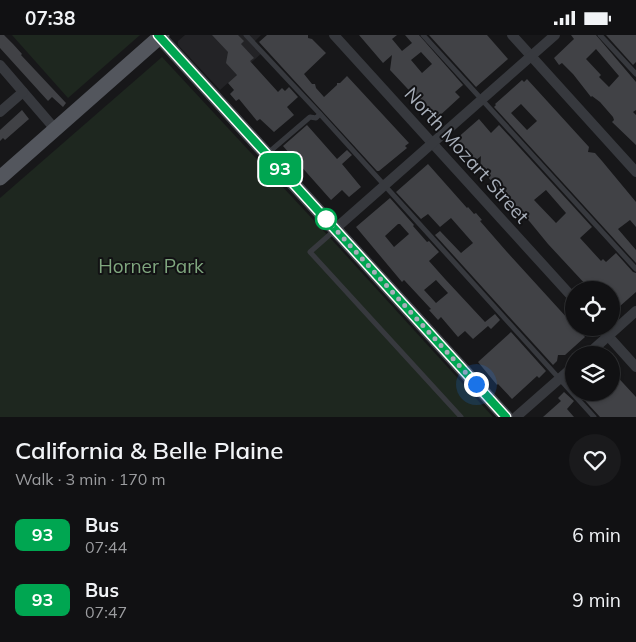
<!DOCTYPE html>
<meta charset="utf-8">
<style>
:root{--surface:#111113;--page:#1a1a1c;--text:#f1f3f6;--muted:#9c9da0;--line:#303133}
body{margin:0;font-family:Mulish,sans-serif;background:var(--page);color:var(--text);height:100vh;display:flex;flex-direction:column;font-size:19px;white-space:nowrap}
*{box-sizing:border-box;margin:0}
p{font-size:16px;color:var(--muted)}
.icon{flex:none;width:28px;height:28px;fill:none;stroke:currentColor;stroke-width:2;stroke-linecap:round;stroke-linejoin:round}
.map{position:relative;height:382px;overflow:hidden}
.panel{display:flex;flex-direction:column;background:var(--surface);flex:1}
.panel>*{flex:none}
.badge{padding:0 10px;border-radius:8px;font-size:18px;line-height:32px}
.controls{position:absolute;left:565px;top:246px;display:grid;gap:10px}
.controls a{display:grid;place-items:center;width:55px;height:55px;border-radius:50%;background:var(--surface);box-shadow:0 1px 4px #0004,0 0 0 1px var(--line);font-size:25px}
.you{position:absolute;width:25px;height:25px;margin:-12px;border:4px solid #fff;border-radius:50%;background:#1a73e8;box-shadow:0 0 0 8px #1a73e833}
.map>.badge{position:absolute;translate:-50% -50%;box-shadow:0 0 0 2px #fff}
.round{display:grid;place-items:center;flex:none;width:52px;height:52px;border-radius:26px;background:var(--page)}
.headline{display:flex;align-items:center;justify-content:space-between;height:85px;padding:0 15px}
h1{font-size:24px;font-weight:600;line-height:38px}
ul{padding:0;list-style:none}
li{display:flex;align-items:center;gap:15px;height:65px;padding:0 15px}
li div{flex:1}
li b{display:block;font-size:19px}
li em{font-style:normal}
li .badge{min-width:55px;font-weight:700;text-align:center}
.status{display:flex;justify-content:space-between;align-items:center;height:35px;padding:0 25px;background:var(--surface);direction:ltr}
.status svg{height:14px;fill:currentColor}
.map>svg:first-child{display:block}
</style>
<div class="status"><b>07:38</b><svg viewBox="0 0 49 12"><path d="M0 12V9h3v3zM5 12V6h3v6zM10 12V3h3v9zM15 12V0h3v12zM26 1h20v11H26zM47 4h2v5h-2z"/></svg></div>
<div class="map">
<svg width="636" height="382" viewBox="0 0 636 382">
<rect width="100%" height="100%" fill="#171719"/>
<polygon fill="#232326" points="185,0 261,0 253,8 262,18 220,55 178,10 178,6"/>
<g fill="#1e271f">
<polygon points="12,0 140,0 68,63"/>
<polygon points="162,22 332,205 493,382 0,382 0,163"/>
</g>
<g fill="#414246" fill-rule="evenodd">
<polygon points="0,0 4,0 13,9 22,19 21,20 66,68 63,72 52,62 48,66 0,13"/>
<polygon points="212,0 238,0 244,6 241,9 254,23 250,26 278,57 282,53 285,56 289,52 298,62 287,72 294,80 274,97 260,84 257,86 239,64 236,66 230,59 234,55 228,48 237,40 226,28 228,17"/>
<polygon points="267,0 308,0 308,3 312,4 326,18 304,39 312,49 315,49 316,53 324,62 337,50 337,48 340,48 347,41 409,108 405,111 407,113 379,136 377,136 259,7"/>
<path d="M359,0H397L392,4L402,16L412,8L405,0H419L463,50L455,57L460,62L436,84L390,35L392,20L383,28ZM421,17L432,29L422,38L411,25Z"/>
<polygon points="429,0 487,0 508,24 476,52"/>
<path d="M571,0H596L636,47V75L633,77L636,80V110L612,87L614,85L613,82L600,67L592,61L591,62L573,39L562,28L559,30L554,23L574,4ZM596,14L619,41L609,52L599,42L601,40L586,24Z"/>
<polygon points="606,0 636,0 636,27 633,30"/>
<path d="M527,44L589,112L588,117L595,118L602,126L636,167V192L630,185L618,194L636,215V228L494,72L496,70L495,69L522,45L524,47ZM521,69L537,86L527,95L511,78Z"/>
<polygon points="22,75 29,84 5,105 3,103 0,106 0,95"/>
<path d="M479,84L491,98L499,90L592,192L580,203L601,226L603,224L606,227L616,218L633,237L636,238V257L611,279V255H593L588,250L587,251L548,209L530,187L484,138H482L480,136L481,121L474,127L455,105ZM546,155L566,178L556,188L534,165Z"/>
<polygon points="307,90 337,124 347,115 352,120 342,129 361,152 349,162 342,155 331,165 283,111"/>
<polygon points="428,129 467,173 468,172 474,179 476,178 482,185 480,186 507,217 569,285 572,286 574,292 577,292 585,302 565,320 558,320 557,326 553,330 435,200 440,196 461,218 473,208 451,183 440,192 428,179 421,184 396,157"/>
<path d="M390,163L414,190L413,191L427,207L429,206L439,217L429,226L445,244L485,287L495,279L500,285L491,294L488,291L473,304L465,296L458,302L441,282L438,285L429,275L431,274L405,246L404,245L402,247L356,192ZM398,189H400L409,199L394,212L385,201ZM436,245L448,258L436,268L424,255Z"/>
<polygon points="511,297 546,336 539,343 537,341 512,364 498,349 497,350 478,327"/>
<polygon points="611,335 636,362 636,382 600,382 578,358 589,358 596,365 604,358 611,358"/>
<polygon points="564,357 574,366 567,374 574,382 543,382 561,366 558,363"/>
</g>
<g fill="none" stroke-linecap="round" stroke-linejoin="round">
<g stroke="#37393e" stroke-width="5">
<polyline points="246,0 320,79 594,382"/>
<polyline points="423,0 636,234"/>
<polyline points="600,0 636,39"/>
<polyline points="268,118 310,82 316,83 320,79"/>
<polyline points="335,195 310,217 461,382"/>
</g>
<g stroke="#37393e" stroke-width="10">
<polyline points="334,0 574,264"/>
<polyline points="512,0 636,137"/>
<polyline points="0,30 55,94"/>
<polyline points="0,77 23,57"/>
<polyline points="335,194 555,0"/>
<polyline points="600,292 636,332"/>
<polyline points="587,320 636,276"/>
<polyline points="516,382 574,331"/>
</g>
<polyline stroke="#45484e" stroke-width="14" points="158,0 506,382"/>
<polyline stroke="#53565d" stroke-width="15" points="0,143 162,0"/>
</g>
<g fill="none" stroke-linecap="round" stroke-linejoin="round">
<defs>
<polyline id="line" points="158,0 506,382"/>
</defs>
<use href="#line" stroke="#fff" stroke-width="11"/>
<use href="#line" stroke="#00a651" stroke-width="8"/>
<polyline stroke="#a8afba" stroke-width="5" stroke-dasharray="0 9" points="326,184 476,349"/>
</g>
<circle fill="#fff" stroke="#00a651" stroke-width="2.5" cx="326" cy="184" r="10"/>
<g text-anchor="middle" stroke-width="4" stroke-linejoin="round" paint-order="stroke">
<g font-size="19" fill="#a8afba" stroke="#121214">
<text transform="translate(467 120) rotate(48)" y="7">North Mozart Street</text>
</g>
<g font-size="19" fill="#7fa67e" stroke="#121214">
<text x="151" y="238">Horner Park</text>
</g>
</g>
</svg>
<div class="controls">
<a><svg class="icon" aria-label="locate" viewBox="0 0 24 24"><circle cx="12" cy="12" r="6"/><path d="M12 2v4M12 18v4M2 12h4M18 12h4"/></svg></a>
<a><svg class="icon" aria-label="layers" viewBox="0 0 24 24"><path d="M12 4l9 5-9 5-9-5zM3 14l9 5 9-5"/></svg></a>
</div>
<div class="you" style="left:476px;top:349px"></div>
<b class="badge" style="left:280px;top:134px;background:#00a651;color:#fff">93</b>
</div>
<section class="panel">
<div class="headline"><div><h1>California &amp; Belle Plaine</h1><p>Walk · 3 min · 170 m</p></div><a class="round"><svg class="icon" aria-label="heart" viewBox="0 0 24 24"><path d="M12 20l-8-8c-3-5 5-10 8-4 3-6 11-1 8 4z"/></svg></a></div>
<ul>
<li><span class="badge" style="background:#00a651;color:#fff">93</span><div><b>Bus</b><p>07:44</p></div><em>6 min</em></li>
<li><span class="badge" style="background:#00a651;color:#fff">93</span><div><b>Bus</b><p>07:47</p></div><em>9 min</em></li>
</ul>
</section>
